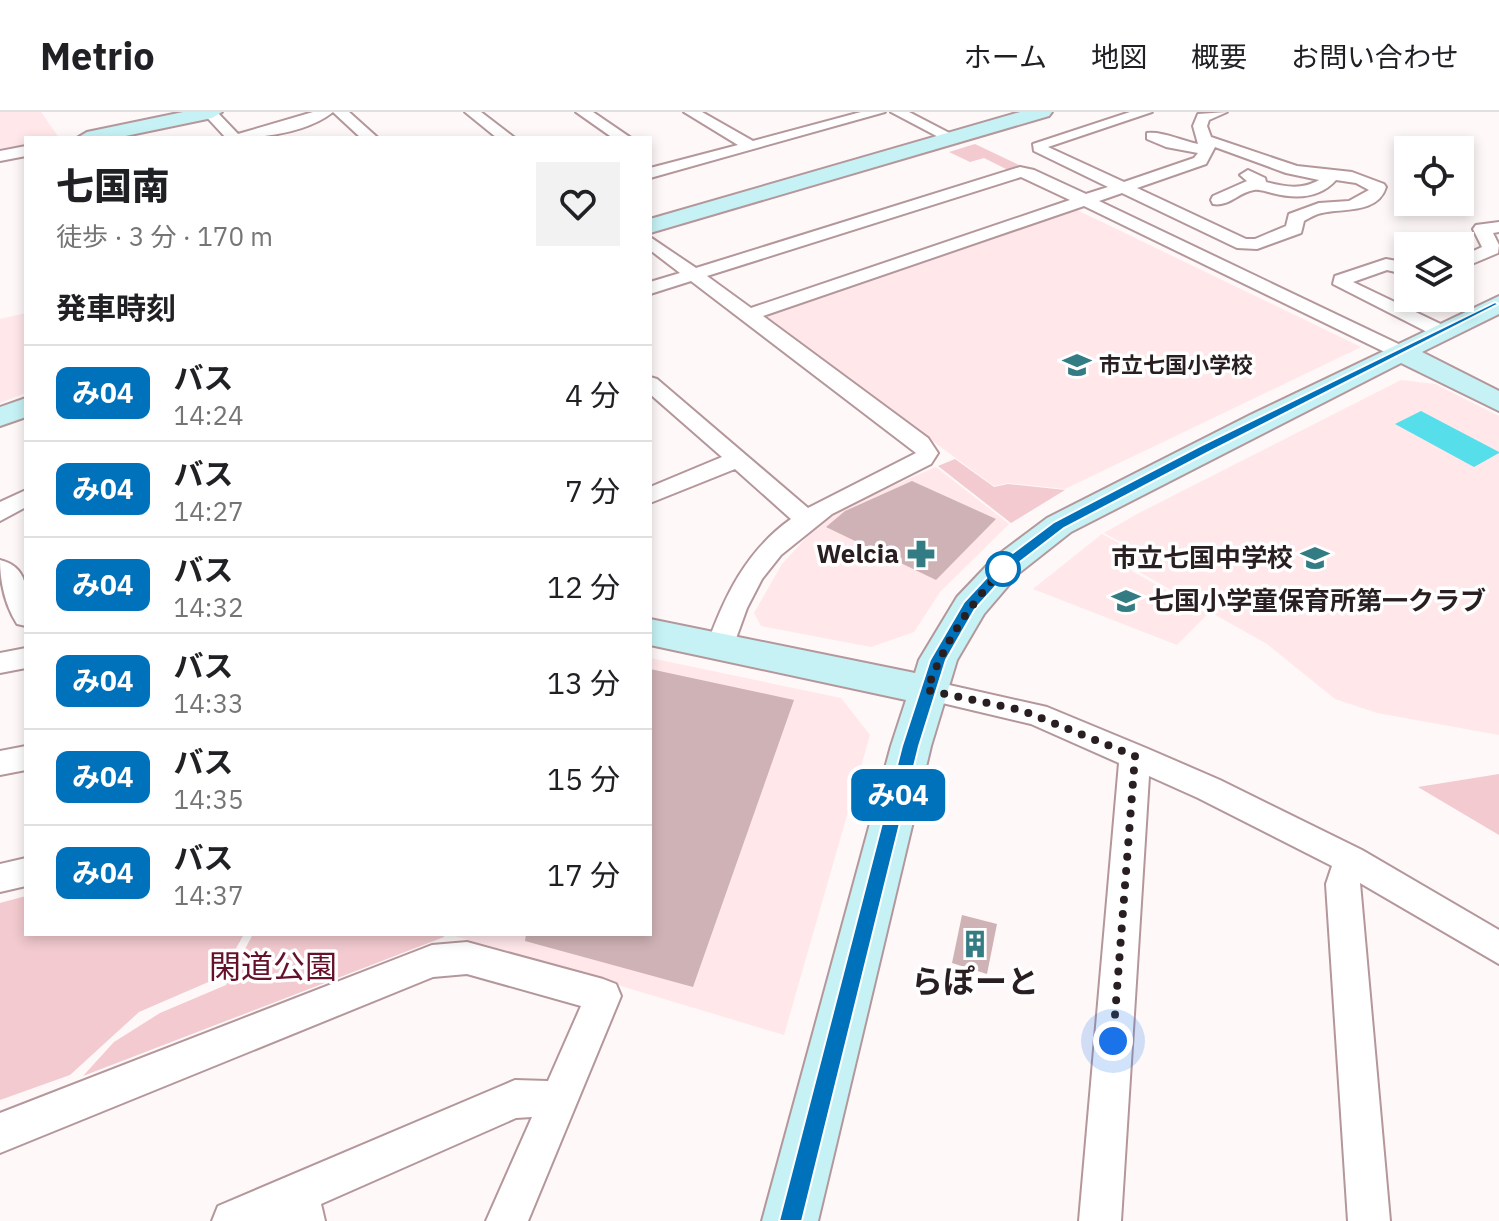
<!DOCTYPE html>
<html lang="ja">
<meta charset="utf-8">
<style>
:root{--surface:#fff;--page:#f2f2f2;--text:#202124;--muted:#757577;--line:#e0e0e0}
body{margin:0;font-family:"IBM Plex Sans","Noto Sans JP",sans-serif;background:var(--page);color:var(--text);height:100vh;display:flex;flex-direction:column;font-size:30px;white-space:nowrap}
*{box-sizing:border-box;margin:0}
p{font-size:26px;color:var(--muted)}
.icon{flex:none;width:44px;height:44px;fill:none;stroke:currentColor;stroke-width:2;stroke-linecap:round;stroke-linejoin:round}
.map{position:relative;flex:1;overflow:hidden}
.panel{position:absolute;left:24px;top:24px;width:628px;height:800px;display:flex;flex-direction:column;background:var(--surface);border-radius:0px;box-shadow:0 4px 12px #0003}
.panel>*{flex:none}
.badge{padding:0 16px;border-radius:12px;font-size:28px;line-height:52px}
.tools{position:absolute;left:1394px;top:24px;display:grid;gap:16px}
.tools a{display:grid;place-items:center;width:80px;height:80px;border-radius:0px;background:var(--surface);box-shadow:0 4px 12px #0003;font-size:40px}
.you{position:absolute;width:40px;height:40px;margin:-20px;border:6px solid #fff;border-radius:50%;background:#1a73e8;box-shadow:0 0 0 12px #1a73e833}
.map>.badge{position:absolute;translate:-50% -50%;box-shadow:0 0 0 4px #fff}
h2{padding:0 32px;font-size:30px;line-height:72px}
.round{display:grid;place-items:center;flex:none;width:84px;height:84px;border-radius:0px;background:var(--page)}
.overview{display:flex;align-items:center;justify-content:space-between;height:136px;padding:0 32px}
h1{font-size:38px;font-weight:800;line-height:60px}
ul{padding:0;list-style:none}
li{display:flex;align-items:center;gap:24px;height:96px;padding:0 32px;border-top:2px solid var(--line)}
li div{flex:1}
li b{display:block;font-size:30px}
li em{font-style:normal}
li .badge{min-width:88px;font-weight:700;text-align:center}
header{display:flex;align-items:center;gap:48px;box-sizing:border-box;height:112px;padding:0 40px;background:var(--surface);border-bottom:2px solid var(--line)}
header strong{font-size:38px}
nav{display:flex;gap:44px;margin-inline-start:auto;font-size:28px}
.map>svg:first-child{display:block}
</style>
<header>
<strong>Metrio</strong>
<nav><a>ホーム</a><a>地図</a><a>概要</a><a>お問い合わせ</a></nav>
</header>
<div class="map">
<svg width="1499" height="1109" viewBox="0 0 1499 1109">
<rect width="100%" height="100%" fill="#fef8f8"/>
<g fill="#ffe7ea">
<polygon points="0,0 41,0 59,26 26,26 26,33 0,37"/>
<polygon points="1075,97 1361,235 1065,377 1008,371 994,374 767,208 768,202"/>
<polygon points="26,201 26,281 0,291 0,207"/>
<polygon points="1401,268 1435,272 1499,304 1499,623 1377,601 1335,587 1267,532 1134,457 1128,434 1104,421 1139,401"/>
<polygon points="936,355 1009,412 940,480 914,520 871,535 761,514 754,501 782,452 817,414 851,392"/>
<polygon points="1102,422 1126,435 1132,459 1208,502 1177,533 1033,477"/>
<polygon points="650,546 841,586 870,623 784,923 448,822 650,822"/>
</g>
<g fill="#f2cacf">
<polygon points="975,32 1021,54 1008,58 984,46 970,50 949,40"/>
<polygon points="955,347 994,375 1008,372 1065,378 1011,411 938,354"/>
<polygon points="1499,662 1499,723 1418,675"/>
<polygon points="26,784 26,822 244,822 220,865 139,900 70,963 0,988 0,791"/>
<polygon points="253,822 443,822 444,825 83,964 114,930 160,901 226,873"/>
</g>
<polygon fill="#56deeb" points="1421,299 1499,340 1499,341 1474,355 1395,312"/>
<g fill="#cfb2b5">
<polygon points="912,369 996,407 936,468 826,415 845,399"/>
<polygon points="650,557 794,588 693,875 525,829 526,822 650,822"/>
<polygon points="962,803 997,812 987,862 952,851"/>
</g>
<g fill="none" stroke-linecap="round" stroke-linejoin="round">
<defs>
<g id="street">
<path d="M202,0H217L238,22L313,0H349L378,26H361L333,0C305,22 260,26 226,26Z"/>
<polygon points="465,0 481,0 515,26 497,26"/>
<polygon points="576,0 593,0 631,26 613,26"/>
<polygon points="684,0 702,0 753,29 861,0 885,0 650,66 650,56 738,33"/>
<polygon points="891,0 909,0 959,26 951,31 946,29"/>
<path d="M1130,0H1152L1048,35L1124,70L1194,46L1198,41L1166,35L1147,27V21C1162,19 1182,29 1198,32L1193,14L1198,2L1227,0L1209,8L1207,14L1211,25L1297,54L1352,60L1384,72L1386,75C1378,102 1343,96 1322,101C1316,102 1309,106 1304,109L1301,121L1257,137L1237,136L1122,81L1099,89L1409,237L1412,241L1409,245H1395L1084,94L763,204L928,326L938,341L931,352L832,402L781,443L762,467L747,496L730,543L720,546L710,543L706,536C724,485 746,439 791,407L735,357L650,391V375L722,345L650,282V265L657,267L808,396L916,341L691,169L650,182V170L680,161L650,138V125L696,156L1020,55L1034,58L1086,82L1108,75L1034,39L1033,32ZM1215,35L1286,61L1319,68C1302,78 1285,75 1266,70L1265,66L1248,58L1240,63L1247,69L1213,84L1211,88L1213,92C1229,95 1239,80 1254,78C1259,77 1267,80 1272,81C1295,87 1319,87 1336,68L1356,71L1369,78L1349,89L1319,91L1289,102L1286,114L1255,127H1246L1137,76L1206,52ZM1021,65L1070,88L751,196L707,164Z"/>
<polygon points="26,34 26,44 0,49 0,39"/>
<polygon points="1499,110 1499,120 1493,121 1499,133 1498,141 1460,157 1460,145 1482,135 1473,117 1476,113"/>
<polygon points="1386,147 1408,151 1408,163 1387,158 1353,170 1449,216 1452,220 1449,224 1435,224 1333,172 1335,164"/>
<polygon points="26,378 26,395 0,409 0,390"/>
<path d="M0,448C33,456 26,487 26,514L17,512C5,493 0,469 0,448Z"/>
<polygon points="26,536 26,556 0,561 0,541"/>
<polygon points="927,568 1047,595 1146,636 1220,668 1362,738 1499,818 1499,852 1360,771 1390,1109 1348,1109 1326,772 1332,754 1198,686 1149,664 1121,1109 1079,1109 1119,651 1031,612 917,585 913,578 917,571"/>
<polygon points="26,634 26,658 0,663 0,639"/>
<polygon points="26,746 26,774 0,780 0,752"/>
<polygon points="467,830 603,867 616,872 621,884 528,1109 486,1109 532,1005 516,1006 321,1092 325,1109 212,1109 218,1094 501,974 515,968 548,969 581,894 467,862 433,865 0,1041 0,1001 432,833"/>
</g>
<g id="secondary">
<polygon points="183,0 222,0 212,6 116,26 77,26 87,20"/>
<polygon points="1020,0 1052,0 1049,4 650,121 650,107"/>
<polygon points="1499,184 1499,202 1422,240 1499,279 1499,299 1401,251 1071,420 1019,461 984,502 957,548 931,634 818,1109 762,1109 891,634 906,588 650,533 650,507 915,561 919,548 957,485 995,445 1047,406 1250,303"/>
<polygon points="26,286 26,305 0,314 0,295"/>
</g>
</defs>
<use href="#street" stroke="#b4979b" stroke-width="4"/>
<use href="#secondary" stroke="#b4979b" stroke-width="4"/>
<use href="#street" fill="#fff" fill-rule="evenodd"/>
<use href="#secondary" fill="#c6f2f5" fill-rule="evenodd"/>
</g>
<polygon fill="#0072bc" stroke="#fff" stroke-width="2" points="1495,190 1499,192 1209,340 1064,416 1012,456 975,497 946,548 919,634 802,1109 779,1109 902,634 930,548 964,490 1002,449 1054,410 1200,334"/>
<g fill="none" stroke-linecap="round" stroke-linejoin="round">
<path stroke="#291e20" stroke-width="8" stroke-dasharray="0 14.4" d="M1003,457L1007,453C971,490 945,529 927,578L1021,598L1135,644L1113,929"/>
</g>
<defs>
<symbol id="school-bare" viewBox="-9 -9 18 18"><path d="M0-5L7-2L0 1L-7-2ZM-4 1L0 2.5L4 1V4Q0 6-4 4Z" fill="#347c83" stroke="#fff" stroke-width="2.5" paint-order="stroke"/></symbol>
<symbol id="pharmacy-bare" viewBox="-9 -9 18 18"><path d="M-2-6h4v4h4v4h-4v4h-4v-4h-4v-4h4Z" fill="#347c83" stroke="#fff" stroke-width="2.5" paint-order="stroke"/></symbol>
<symbol id="building-bare" viewBox="-9 -9 18 18"><path d="M-4-6H4V6H1V3H-1V6H-4ZM-2.5-4.3h1.7v1.8h-1.7ZM.8-4.3h1.7v1.8H.8ZM-2.5-1h1.7V.8h-1.7ZM.8-1h1.7V.8H.8Z" fill="#347c83" stroke="#fff" stroke-width="2.5" paint-order="stroke"/></symbol>
</defs>
<g fill-rule="evenodd">
<use href="#school-bare" x="1057" y="233" width="40" height="40"/>
<use href="#pharmacy-bare" x="901" y="422" width="40" height="40"/>
<use href="#school-bare" x="1295" y="426" width="40" height="40"/>
<use href="#school-bare" x="1106" y="469" width="40" height="40"/>
<use href="#building-bare" x="955" y="812" width="40" height="40"/>
</g>
<circle fill="#fff" stroke="#0072bc" stroke-width="4" cx="1003" cy="457" r="16"/>
<g text-anchor="middle" stroke-width="7" stroke-linejoin="round" paint-order="stroke">
<g font-size="22" font-weight="bold" fill="#291e20" stroke="#fff" text-anchor="start">
<text x="1099" y="261">市立七国小学校</text>
</g>
<g font-size="26" font-weight="bold" fill="#291e20" stroke="#fff" text-anchor="end">
<text x="899" y="451">Welcia</text>
<text x="1293" y="455">市立七国中学校</text>
<text x="1148" y="498" text-anchor="start">七国小学童保育所第一クラブ</text>
</g>
<g font-size="32" fill="#66112a" stroke="#fff">
<text x="273" y="866">閑道公園</text>
</g>
<g font-size="32" font-weight="bold" fill="#291e20" stroke="#fff">
<text x="975" y="881">らぽーと</text>
</g>
</g>
</svg>
<div class="tools">
<a><svg class="icon" aria-label="locate" viewBox="0 0 24 24"><circle cx="12" cy="12" r="6"/><path d="M12 2v4M12 18v4M2 12h4M18 12h4"/></svg></a>
<a><svg class="icon" aria-label="layers" viewBox="0 0 24 24"><path d="M12 4l9 5-9 5-9-5zM3 14l9 5 9-5"/></svg></a>
</div>
<div class="you" style="left:1113px;top:929px"></div>
<b class="badge" style="left:898px;top:683px;background:#0072bc;color:#fff">み04</b>
<section class="panel">
<div class="overview"><div><h1>七国南</h1><p>徒歩 · 3 分 · 170 m</p></div><a class="round"><svg class="icon" aria-label="heart" viewBox="0 0 24 24"><path d="M12 20l-8-8c-3-5 5-10 8-4 3-6 11-1 8 4z"/></svg></a></div>
<h2>発車時刻</h2>
<ul>
<li><span class="badge" style="background:#0072bc;color:#fff">み04</span><div><b>バス</b><p>14:24</p></div><em>4 分</em></li>
<li><span class="badge" style="background:#0072bc;color:#fff">み04</span><div><b>バス</b><p>14:27</p></div><em>7 分</em></li>
<li><span class="badge" style="background:#0072bc;color:#fff">み04</span><div><b>バス</b><p>14:32</p></div><em>12 分</em></li>
<li><span class="badge" style="background:#0072bc;color:#fff">み04</span><div><b>バス</b><p>14:33</p></div><em>13 分</em></li>
<li><span class="badge" style="background:#0072bc;color:#fff">み04</span><div><b>バス</b><p>14:35</p></div><em>15 分</em></li>
<li><span class="badge" style="background:#0072bc;color:#fff">み04</span><div><b>バス</b><p>14:37</p></div><em>17 分</em></li>
</ul>
</section>
</div>
